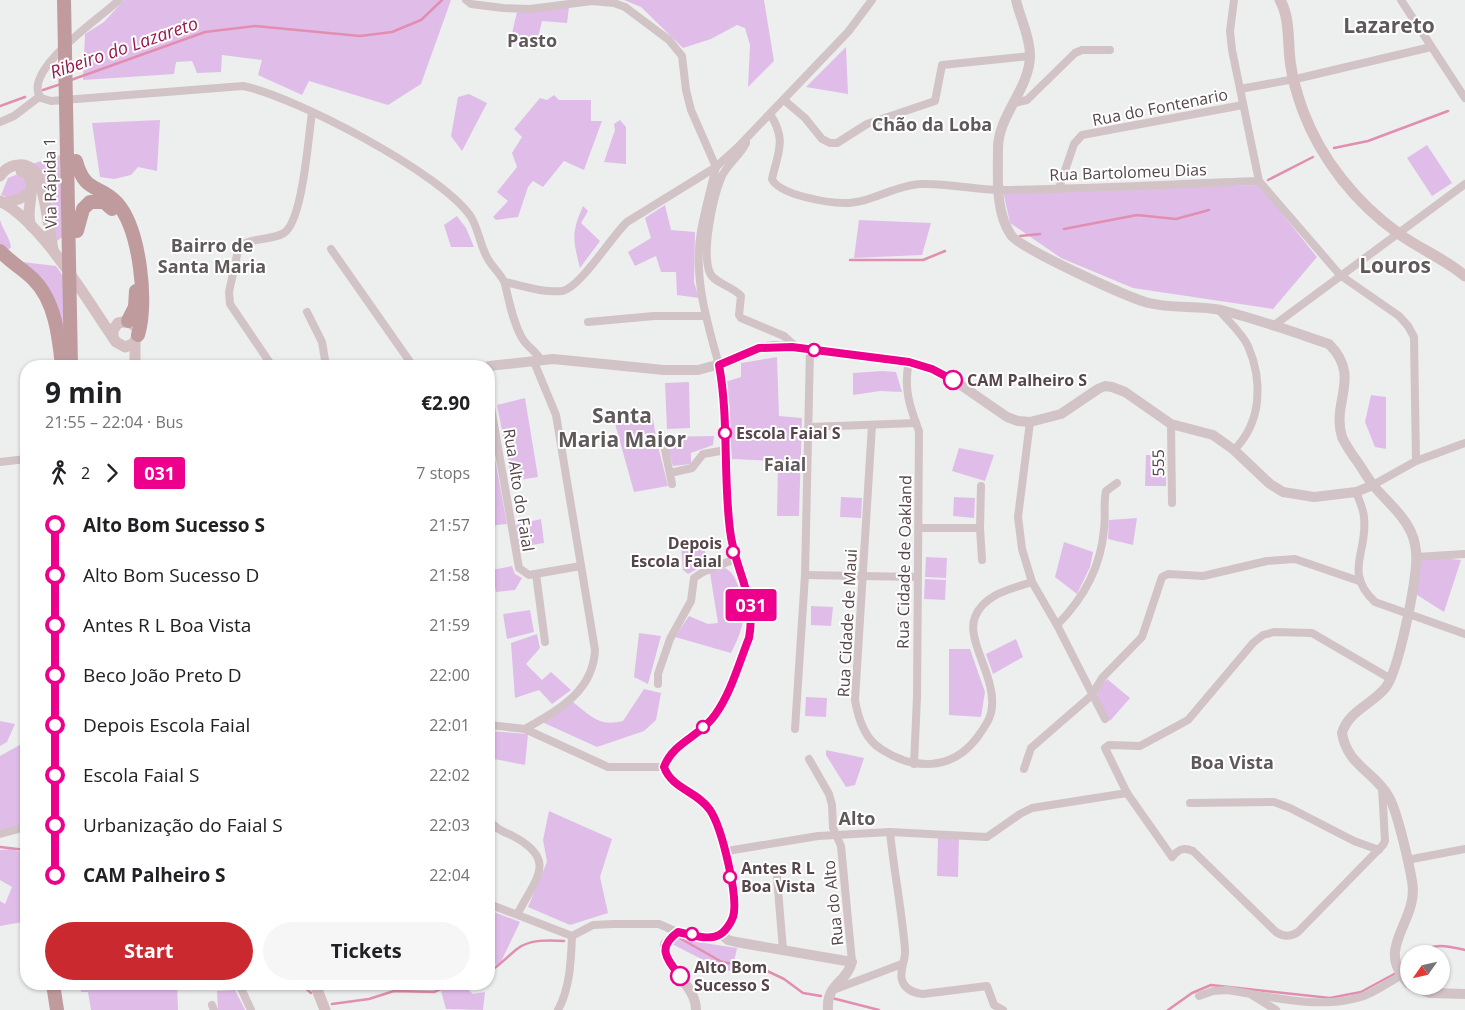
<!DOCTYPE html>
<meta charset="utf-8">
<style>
:root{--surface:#fff;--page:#f6f6f6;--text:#202124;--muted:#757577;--accent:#cb2930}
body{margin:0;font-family:"Open Sans",sans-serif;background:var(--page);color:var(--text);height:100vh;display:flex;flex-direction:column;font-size:19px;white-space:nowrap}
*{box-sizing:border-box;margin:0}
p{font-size:16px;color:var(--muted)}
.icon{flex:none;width:28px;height:28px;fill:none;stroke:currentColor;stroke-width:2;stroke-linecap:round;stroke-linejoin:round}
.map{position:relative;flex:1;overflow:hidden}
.side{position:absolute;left:20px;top:360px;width:475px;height:630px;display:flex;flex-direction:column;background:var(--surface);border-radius:20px;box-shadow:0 1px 4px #0004}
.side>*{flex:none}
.badge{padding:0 10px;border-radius:4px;font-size:18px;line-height:32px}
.needle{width:32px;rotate:236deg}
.controls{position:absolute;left:1400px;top:945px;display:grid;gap:10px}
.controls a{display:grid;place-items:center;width:50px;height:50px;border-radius:50%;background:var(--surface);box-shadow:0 1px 4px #0004;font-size:25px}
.map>.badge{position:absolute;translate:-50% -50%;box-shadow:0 0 0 2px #fff}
.legs{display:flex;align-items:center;gap:8px;height:55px;padding:0 25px;font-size:16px}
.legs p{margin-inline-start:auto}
.summary{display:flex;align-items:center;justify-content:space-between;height:85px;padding:0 25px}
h1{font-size:28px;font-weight:700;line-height:38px}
.primary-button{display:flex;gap:10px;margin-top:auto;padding:10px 25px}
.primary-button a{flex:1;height:58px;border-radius:30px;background:var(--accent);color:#fff;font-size:20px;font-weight:700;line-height:58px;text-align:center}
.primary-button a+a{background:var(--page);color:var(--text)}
ul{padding:0 25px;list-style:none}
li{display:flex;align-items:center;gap:18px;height:50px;font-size:19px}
li i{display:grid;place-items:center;width:8px;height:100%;margin:0 6px;background:currentColor}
li i::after{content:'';width:12px;height:12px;margin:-6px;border:4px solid;border-radius:50%;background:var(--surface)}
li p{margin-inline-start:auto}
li:first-child i{background:linear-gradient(#0000 50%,currentColor 0)}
li:last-child i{background:linear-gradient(currentColor 50%,#0000 0)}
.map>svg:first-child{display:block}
</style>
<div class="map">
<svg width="1465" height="1010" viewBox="0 0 1465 1010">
<rect width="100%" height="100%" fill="#ecefed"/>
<g fill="#e0bde9">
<polygon points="124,0 451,0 421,84 388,105 309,81 302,95 258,75 262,60 222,55 221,72 197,73 192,61 176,62 174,74 83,80 85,34 104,22"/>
<polygon points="624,0 764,0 774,61 748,87 750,45 745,28 737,25 711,39 683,48 641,7"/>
<polygon points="569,7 567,23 542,21 535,50 510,42 517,12"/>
<polygon points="846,47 848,94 806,87"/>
<polygon points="469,94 487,103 462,151 451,136 458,97"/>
<polygon points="554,95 559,100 591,100 591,121 602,121 584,170 564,161 543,187 533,181 528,187 518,217 496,220 493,217 508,201 497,192 517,167 512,153 522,137 514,129 540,98 547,100"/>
<polygon points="160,120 157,171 138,167 131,175 114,179 100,177 92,123"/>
<polygon points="620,120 626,127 626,164 604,162 615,130 614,124"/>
<polygon points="1427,145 1452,183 1432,196 1407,158"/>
<polygon points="60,155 62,237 56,242 32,164"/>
<polygon points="18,174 28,181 25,193 9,198 1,195 8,178"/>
<polygon points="1259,185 1317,257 1273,309 1133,288 1061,258 1010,223 1003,191"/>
<polygon points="665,205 671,230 695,232 694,282 699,298 677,295 676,272 661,272 656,256 635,266 628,252 651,238 645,218"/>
<path d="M583,206L588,211L581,223L600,241L580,268C573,240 571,233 583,206Z"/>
<polygon points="457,216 466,228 474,247 451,247 444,225"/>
<path d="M0,220C3,230 9,236 11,247L8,250L22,262L56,266L63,276L66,338L57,317L0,247Z"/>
<polygon points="859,220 931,223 922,255 854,258"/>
<polygon points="777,357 779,416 802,418 799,516 777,516 778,461 732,459 725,382 741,377 741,363"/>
<polygon points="882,371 896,372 902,392 880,391 853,395 853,373"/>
<polygon points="689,382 690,428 667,429 665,383"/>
<polygon points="1371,395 1386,397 1386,449 1375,447 1365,422"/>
<polygon points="525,398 538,477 512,481 497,405"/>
<polygon points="652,413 656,437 714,436 713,445 691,453 691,464 673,466 667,446 658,446 668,486 634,492 614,420"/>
<polygon points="489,426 507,524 489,526"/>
<polygon points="959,448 994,455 985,481 952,471"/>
<polygon points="1146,455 1166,455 1166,486 1145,486"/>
<polygon points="841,497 862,498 861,518 840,517"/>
<polygon points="954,497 975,498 974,518 953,516"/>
<polygon points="1137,518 1133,545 1108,539 1109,520"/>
<polygon points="541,519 544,543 519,547 516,525"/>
<polygon points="702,540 708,563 688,574 683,570 681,544"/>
<polygon points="1064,542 1093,552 1090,567 1077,594 1055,577"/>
<polygon points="926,557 947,558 946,578 925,577"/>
<polygon points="1443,558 1461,560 1444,612 1414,593 1418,559"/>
<polygon points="512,566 515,574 522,578 515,590 496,592 492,570"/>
<path d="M725,568C732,572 734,576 737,583C749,609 744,628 731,653L675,637L689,616L708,624L718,623L710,573Z"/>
<polygon points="925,579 946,580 945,600 924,599"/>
<polygon points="811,606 833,607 831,626 811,625"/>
<polygon points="530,610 534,632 507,639 503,614"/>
<polygon points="639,633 661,636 648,684 634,677"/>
<polygon points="537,634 540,648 526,664 542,680 551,672 571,690 552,704 539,690 515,698 511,643"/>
<polygon points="1016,639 1023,657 993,674 986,654"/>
<polygon points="949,649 970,649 985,692 981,717 949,715"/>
<path d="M1107,679L1130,698L1110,721C1098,704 1090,695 1107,679Z"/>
<path d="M644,689L661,693L656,720L644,731L597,747L542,722L573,702C591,716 598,727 623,721Z"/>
<polygon points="806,697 827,698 826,717 805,716"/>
<polygon points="0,721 15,724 7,742 0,746"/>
<polygon points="489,731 528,734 525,765 489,758"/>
<polygon points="25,742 26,817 21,825 0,830 0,756"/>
<polygon points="826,750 864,758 855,785 846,787 826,755"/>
<polygon points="549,811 612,839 600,877 608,913 570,925 528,907 547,862 543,840"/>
<polygon points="938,838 959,838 958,877 937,876"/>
<polygon points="12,849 26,854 26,915 23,922 0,926 0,901 5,904 12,887 0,880 0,850"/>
<polygon points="489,910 520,922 499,966 489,961"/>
<polygon points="678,939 737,948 732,971 723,970 670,943"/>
<polygon points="81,984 190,984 177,985 178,1010 91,1010 88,992 81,992"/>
<polygon points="464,986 473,994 485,992 483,1010 446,1009 441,991 448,987"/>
<polygon points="235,990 245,1010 218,1010 217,991"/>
</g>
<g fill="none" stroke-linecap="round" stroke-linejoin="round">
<g stroke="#e28eb0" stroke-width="2.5">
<polyline points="71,80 205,32 255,26 360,36 392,32 421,20 442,0"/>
<polyline points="43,90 61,84"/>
<polyline points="0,106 25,97"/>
<polyline points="1334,148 1368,141 1448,111"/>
<polyline points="1268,180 1313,157"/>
<polyline points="1064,229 1137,215 1176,219 1209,210"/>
<polyline points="1020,236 1040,234"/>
<polyline points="850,260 923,260 945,251"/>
<polyline points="0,847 26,850"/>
<polyline points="676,936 722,962 763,969 784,979 803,993 821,996"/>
<path d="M1421,954C1432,941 1451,947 1465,950"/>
<path d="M489,972C500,965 507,957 517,949C529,939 550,940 564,941"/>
<polyline points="301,984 311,993"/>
<polyline points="832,998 879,1010"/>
<polyline points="332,1004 369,999 394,991 434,992 452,984"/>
<polyline points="1168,1010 1192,993 1211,985 1330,998 1361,992 1396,973"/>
</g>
<g stroke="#d2c3c6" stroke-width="8">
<path d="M119,0C102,17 20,71 41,98L51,101L243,86C294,96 443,174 471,217C479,230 480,246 488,259C492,267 503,276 505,284C509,301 513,322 522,338C527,347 536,351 541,360"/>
<polyline points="466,0 471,4 503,8 530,9 592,1 614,3 625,7 669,40 682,56 686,90 691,110 716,167"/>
<polyline points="1234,0 1230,31 1232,50 1259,181 1340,275 1399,316 1408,326 1414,337 1416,461"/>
<polyline points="1401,0 1465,98"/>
<polyline points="1240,89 1300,78 1431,47"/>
<polyline points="784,100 805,118 822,139 830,143 837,143 867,124 935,101 942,65 1031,56"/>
<polyline points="1014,103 1027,100 1075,53 1082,50 1110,50"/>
<path d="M770,114C787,140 778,152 772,179C779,195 828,203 845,203C871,203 895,185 921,184C948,183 975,190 1001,190C1087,189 1173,184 1259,181"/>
<polyline points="0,122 14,116 39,97"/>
<path d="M746,143C740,156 726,165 721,178C713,198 701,253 710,273C715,284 733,286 741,296L739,315L741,318L784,336L796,347"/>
<path d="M716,167C711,188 705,209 701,231C693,277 707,322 719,365"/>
<polyline points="1059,188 1074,144 1082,135 1243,105"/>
<polyline points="331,249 413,366"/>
<path d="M505,282C523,286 543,293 562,291C580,288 611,237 627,222L716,167L738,147L848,32L872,0"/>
<path d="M1219,310C1228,321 1242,333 1248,346C1263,381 1262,422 1234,450"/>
<polyline points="307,312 322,342 326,366"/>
<polyline points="588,322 654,316 705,316"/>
<polyline points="1273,326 1465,184"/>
<path d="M909,362C903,387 910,408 919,431L917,697L914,764"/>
<path d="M272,366L230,304L229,292L239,246C252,237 271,241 284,233C303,220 308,138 312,113"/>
<polyline points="489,396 519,568 529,575 581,566"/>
<polyline points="1030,422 1018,517 1022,549 1032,582 1057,625 1105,719"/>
<polyline points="1171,424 1172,503"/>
<path d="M872,425L855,700C858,718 865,739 881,749C913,770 951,771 976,739C982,731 989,722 991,713C999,680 965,641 975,617C984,594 1011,589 1032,582"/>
<polyline points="809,427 916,423"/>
<polyline points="665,450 672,484"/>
<polyline points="0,462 26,459"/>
<polyline points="670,473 692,468 703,454 726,450"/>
<polyline points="1373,485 1416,461 1465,443"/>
<path d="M1356,492C1359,500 1364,510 1364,518C1368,553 1343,572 1375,602L1465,634"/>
<polyline points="919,528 980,528 981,486"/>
<polyline points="980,528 982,560"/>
<polyline points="1416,557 1465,554"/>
<polyline points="536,574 545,642"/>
<polyline points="805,575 916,577"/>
<path d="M1057,625C1083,599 1101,567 1104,529C1106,517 1103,503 1106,491L1117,483"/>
<polyline points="658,684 658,674 670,639 691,601 694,578 703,572 735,559"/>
<polyline points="489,725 525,729 608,767 664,767"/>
<path d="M525,729C558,710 593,692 595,650L556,415L534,362"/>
<polyline points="795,729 805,575 810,349"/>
<polyline points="809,759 829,794 832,805 833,828 841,846 852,962"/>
<polyline points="1024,769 1031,748 1092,695 1102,678 1142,637 1162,577 1168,574 1203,576 1267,561 1295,559 1359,581"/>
<path d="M1382,788L1385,841L1383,845L1298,932C1290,937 1284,937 1276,932L1193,851C1183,847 1179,849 1172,857L1127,793L1105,748L1109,745L1140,746L1188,720L1253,643L1263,635L1274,632L1312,633L1391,679"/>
<polyline points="1190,803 1274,802 1290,808 1354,841 1379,850"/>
<path d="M489,819C494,828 502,831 511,835C558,859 537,877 518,913"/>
<path d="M890,832C894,872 902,911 905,950C906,960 899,970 902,980C905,990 914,993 923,994L987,986L994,1005L1003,1010"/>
<polyline points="0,834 26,827"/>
<polyline points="727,851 818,836 890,832 987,837 1020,814 1032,808 1127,793"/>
<polyline points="1407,860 1465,849"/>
<polyline points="777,877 783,950"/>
<polyline points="489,904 572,936 593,925 613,924 659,924 677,932"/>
<polyline points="239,984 251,1010"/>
<polyline points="833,990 902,964"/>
<polyline points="1252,995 1276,1010"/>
<path d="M1199,996L1213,991L1227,990C1269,996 1319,1010 1361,997C1375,993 1389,982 1402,975"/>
<polyline points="212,1005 214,1010"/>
<path d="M558,1010C570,988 571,961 572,936"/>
</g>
<g stroke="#d2c3c6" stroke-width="10">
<path d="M1016,0C1020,18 1030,36 1030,55C1030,89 997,116 998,150C998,177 995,212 1011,235C1019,248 1131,299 1149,303C1172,309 1198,305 1221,310C1257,319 1293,332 1329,344C1362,377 1331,402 1342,437C1345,444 1350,451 1354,457C1361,466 1366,476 1373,485C1386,501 1403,514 1411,532C1416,543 1417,554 1416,566C1414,590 1399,669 1386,687C1373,704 1348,711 1342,733C1347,766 1376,772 1390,799C1398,815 1409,863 1412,881C1420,922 1372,947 1409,984"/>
<polyline points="489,366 553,359 664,370 698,370 728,362 759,348 774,346 800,348 909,362 932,369 952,379 1007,417 1018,421 1030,422 1061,414 1098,389 1105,386 1112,387 1125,392 1171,424 1213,435 1234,450 1270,484 1283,492 1314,497 1356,492 1373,485"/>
<path d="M721,934L728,940L736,942L852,962C846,984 826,983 828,1010"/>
<polyline points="1412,986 1430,993 1465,994"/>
<path d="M696,1010C696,984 664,970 665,944L677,932C689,934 708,941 719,935C726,931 733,921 734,913C737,890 723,830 710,810C697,791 672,789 664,767C673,742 701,736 715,715C731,693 739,663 749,637C757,598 734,569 730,530C724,475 729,419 719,365"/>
</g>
<g stroke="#d4c0c2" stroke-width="11">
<path d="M1280,0C1291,19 1287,45 1291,67C1293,81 1298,97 1303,111C1321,159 1356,203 1398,233C1419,249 1444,258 1465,276"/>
<path d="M21,171L27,173C38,190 24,209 31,226"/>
<path d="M0,176C4,170 11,165 19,165C25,164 33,168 36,173C43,182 50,234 53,249"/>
<path d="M0,201C43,223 88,302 116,342L125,347L133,344L138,335L137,328L128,321L118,323L113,330V338"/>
<polyline points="3,203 19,199 31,192"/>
<polyline points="135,366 135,342"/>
<polyline points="315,984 325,1010"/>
</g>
<g stroke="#c09b9e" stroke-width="14">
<polyline points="64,0 71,366"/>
<path d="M76,161C85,194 100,184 117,203C140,229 148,303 138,335"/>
<polyline points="77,231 83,209 90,202 104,202 112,209"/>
<path d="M0,251C10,262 23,269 33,279C55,300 59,337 62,366"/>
<polyline points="128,321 135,307 136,291"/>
<polyline points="53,984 57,1010"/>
</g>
</g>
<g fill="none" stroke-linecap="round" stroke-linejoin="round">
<defs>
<path id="line-1" d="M680,976C667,959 656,948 678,932C689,934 708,941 719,935C725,932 731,923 733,917C739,898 722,828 710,810C697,791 672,789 664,767C673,742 701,736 715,715C731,693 739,663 749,638C757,596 734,570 730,530C723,475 729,419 719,365L759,348L792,347L909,362L932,369L953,380"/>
</defs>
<use href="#line-1" stroke="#fff" stroke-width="11"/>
<use href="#line-1" stroke="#ec008c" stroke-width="8"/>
</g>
<g fill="#fff" stroke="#ec008c" stroke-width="2.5">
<circle cx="814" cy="350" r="6"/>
<circle cx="953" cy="380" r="9"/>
<circle cx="725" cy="433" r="6"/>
<circle cx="733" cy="552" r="6"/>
<circle cx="703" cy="727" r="6"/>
<circle cx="730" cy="877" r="6"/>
<circle cx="692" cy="934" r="6"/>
<circle cx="680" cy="976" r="9"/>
</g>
<g text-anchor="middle" stroke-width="4" stroke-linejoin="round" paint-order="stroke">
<g font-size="16" fill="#574649" stroke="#fff">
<text transform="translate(1160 107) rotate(-11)" y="6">Rua do Fontenario</text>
<text transform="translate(1128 172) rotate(-2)" y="6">Rua Bartolomeu Dias</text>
<text transform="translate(50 183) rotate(-91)" y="6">Via Rápida 1</text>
<text transform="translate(1158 463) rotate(-91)" y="6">555</text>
<text transform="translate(519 490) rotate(81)" y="6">Rua Alto do Faial</text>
<text transform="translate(904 562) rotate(-89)" y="6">Rua Cidade de Oakland</text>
<text transform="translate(847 623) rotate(-87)" y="6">Rua Cidade de Maui</text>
<text transform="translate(833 903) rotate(-96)" y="6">Rua do Alto</text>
</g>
<g font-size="16" font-weight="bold" fill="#574649" stroke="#fff" text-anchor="start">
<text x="967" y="386">CAM Palheiro S</text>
<text x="736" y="439">Escola Faial S</text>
<text x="722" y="549" text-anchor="end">Depois<tspan x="722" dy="18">Escola Faial</tspan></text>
<text x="741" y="874">Antes R L<tspan x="741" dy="18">Boa Vista</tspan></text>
<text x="694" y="973">Alto Bom<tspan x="694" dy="18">Sucesso S</tspan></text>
</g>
<g font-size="18" font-weight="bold" fill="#60595a" stroke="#fff">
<text x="532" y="47">Pasto</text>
<text x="932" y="131">Chão da Loba</text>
<text x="212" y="252">Bairro de<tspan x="212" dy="21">Santa Maria</tspan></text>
<text x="785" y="471">Faial</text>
<text x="1232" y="769">Boa Vista</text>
<text x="857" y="825">Alto</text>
</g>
<g font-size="18" font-style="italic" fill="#98194b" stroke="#fff">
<text transform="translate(124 48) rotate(-19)" y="6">Ribeiro do Lazareto</text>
</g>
<g font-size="21" font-weight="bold" fill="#60595a" stroke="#fff">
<text x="1389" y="33">Lazareto</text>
<text x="1395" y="273">Louros</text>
<text x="622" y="423">Santa<tspan x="622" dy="24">Maria Maior</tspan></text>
</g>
</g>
</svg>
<div class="controls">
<a><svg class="needle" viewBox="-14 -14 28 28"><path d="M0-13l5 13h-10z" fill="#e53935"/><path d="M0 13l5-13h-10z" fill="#757577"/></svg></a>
</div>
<b class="badge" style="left:751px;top:605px;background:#ec008c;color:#fff">031</b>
<section class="side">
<div class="summary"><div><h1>9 min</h1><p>21:55 – 22:04 · Bus</p></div><b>€2.90</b></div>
<div class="legs"><svg class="icon" aria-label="walk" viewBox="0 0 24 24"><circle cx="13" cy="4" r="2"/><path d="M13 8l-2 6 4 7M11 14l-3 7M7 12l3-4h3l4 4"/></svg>2<svg class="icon" aria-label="forward" viewBox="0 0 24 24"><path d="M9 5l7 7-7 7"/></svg><b class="badge" style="background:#ec008c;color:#fff">031</b><p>7 stops</p></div>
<ul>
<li><i style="color:#ec008c"></i><b>Alto Bom Sucesso S</b><p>21:57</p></li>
<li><i style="color:#ec008c"></i><span>Alto Bom Sucesso D</span><p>21:58</p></li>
<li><i style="color:#ec008c"></i><span>Antes R L Boa Vista</span><p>21:59</p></li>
<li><i style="color:#ec008c"></i><span>Beco João Preto D</span><p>22:00</p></li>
<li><i style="color:#ec008c"></i><span>Depois Escola Faial</span><p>22:01</p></li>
<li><i style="color:#ec008c"></i><span>Escola Faial S</span><p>22:02</p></li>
<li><i style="color:#ec008c"></i><span>Urbanização do Faial S</span><p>22:03</p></li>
<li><i style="color:#ec008c"></i><b>CAM Palheiro S</b><p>22:04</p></li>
</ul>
<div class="primary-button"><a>Start</a><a>Tickets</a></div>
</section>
</div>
